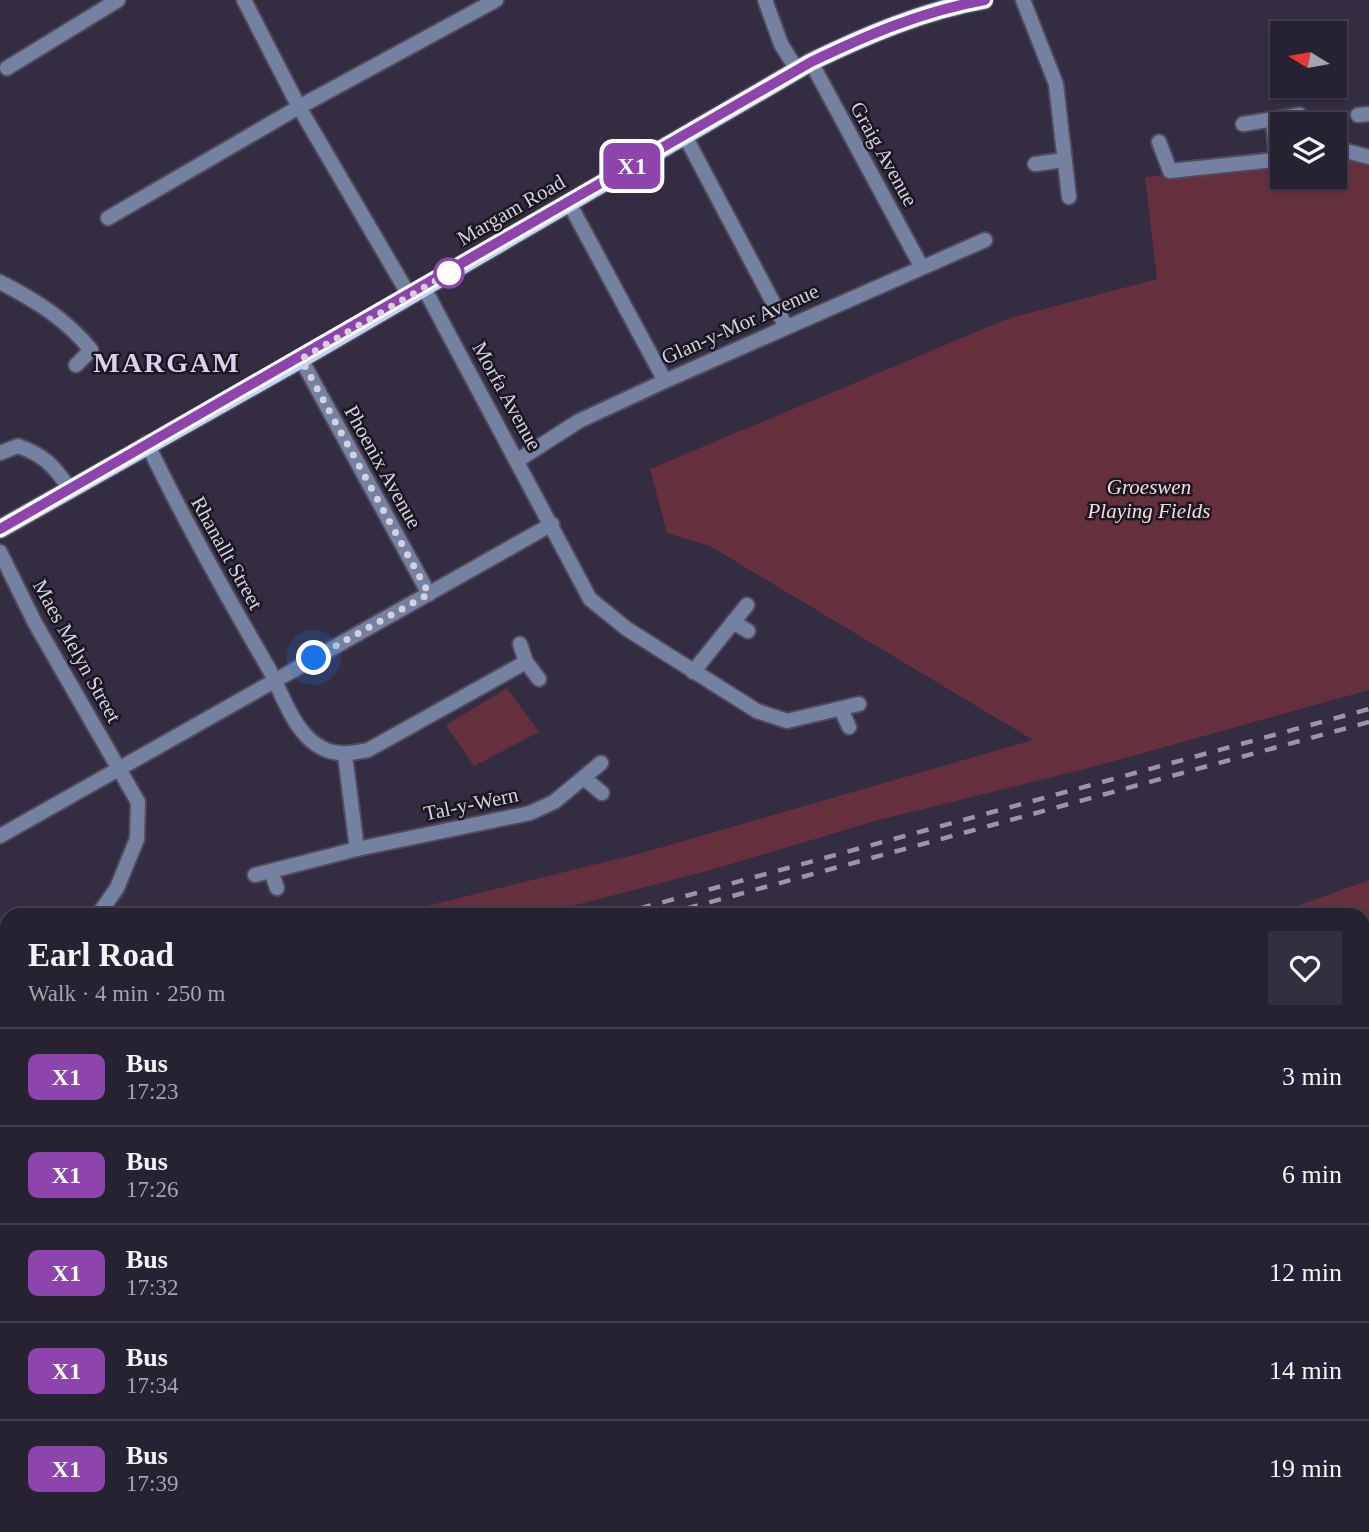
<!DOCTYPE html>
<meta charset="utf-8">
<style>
:root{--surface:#272232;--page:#332f3e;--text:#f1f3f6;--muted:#a4a4ac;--line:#433f4d}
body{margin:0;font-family:"Times New Roman",serif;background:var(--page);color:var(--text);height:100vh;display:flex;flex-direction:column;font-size:26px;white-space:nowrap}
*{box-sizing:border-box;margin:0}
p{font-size:23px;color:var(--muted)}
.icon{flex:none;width:38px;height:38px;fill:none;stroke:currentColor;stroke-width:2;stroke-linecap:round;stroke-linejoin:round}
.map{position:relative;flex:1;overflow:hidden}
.side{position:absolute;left:0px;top:908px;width:1370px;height:625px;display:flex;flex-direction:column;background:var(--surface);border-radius:21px 21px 0 0;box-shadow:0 2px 5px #0004,0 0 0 2px var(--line)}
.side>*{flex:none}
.badge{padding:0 14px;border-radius:10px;font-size:24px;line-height:46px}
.needle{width:46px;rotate:281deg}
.tools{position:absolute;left:1270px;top:21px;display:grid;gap:14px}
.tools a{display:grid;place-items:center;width:77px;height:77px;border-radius:0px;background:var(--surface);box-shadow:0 2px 5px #0004,0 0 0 2px var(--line);font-size:35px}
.you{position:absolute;width:35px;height:35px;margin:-18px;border:5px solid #fff;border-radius:50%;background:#1a73e8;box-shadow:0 0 0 10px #1a73e833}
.map>.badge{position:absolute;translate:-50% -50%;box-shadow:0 0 0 4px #fff}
.round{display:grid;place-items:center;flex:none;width:74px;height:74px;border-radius:0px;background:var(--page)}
.overview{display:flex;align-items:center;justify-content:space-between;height:119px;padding:0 28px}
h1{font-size:33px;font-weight:800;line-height:52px}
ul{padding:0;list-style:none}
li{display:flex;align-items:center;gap:21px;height:98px;padding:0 28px;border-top:2px solid var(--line)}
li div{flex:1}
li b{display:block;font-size:26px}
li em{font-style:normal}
li .badge{min-width:77px;font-weight:700;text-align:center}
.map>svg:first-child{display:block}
</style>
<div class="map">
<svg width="1369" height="1532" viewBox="0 0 1369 1532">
<rect width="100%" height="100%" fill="#342d42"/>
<g fill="#652f3e">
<polygon points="1345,156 1369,163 1369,690 1096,766 875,821 707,871 537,915 390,915 638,854 1033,740 710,546 667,533 650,469 1007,319 1157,279 1145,177 1283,163 1283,177 1335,177 1335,157"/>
<polygon points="507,688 539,732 474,766 446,725"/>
<polygon points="1369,880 1369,937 1363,939 1363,915 1273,915"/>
<polygon points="7,1007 7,1054 0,1057 0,1010"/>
<polygon points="1369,1018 1369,1104 1363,1107 1363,1020"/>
<polygon points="1369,1174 1369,1274 1363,1278 1363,1178"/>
<polygon points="7,1315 7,1365 0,1367 0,1316"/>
<polygon points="1369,1341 1369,1386 1363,1387 1363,1345"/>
<polygon points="484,1526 849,1526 830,1532 458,1532"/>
<polygon points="1099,1526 1250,1526 1249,1532 1092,1532"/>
</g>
<polygon fill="#924158" points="849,1526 932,1526 915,1532 830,1532"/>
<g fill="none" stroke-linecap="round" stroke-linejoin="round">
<defs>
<g id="minor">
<polyline points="244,0 299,107 409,295"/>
<polyline points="765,0 781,44 797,70"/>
<polyline points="1023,0 1056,84 1069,197"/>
<polyline points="811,62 921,266"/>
<polyline points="7,68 118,0"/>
<polyline points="1358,115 1369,114"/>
<polyline points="1273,120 1277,160"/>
<polyline points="1243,124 1300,115"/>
<polyline points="684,134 785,325"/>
<polyline points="1159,142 1170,171 1283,159"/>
<polyline points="1335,153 1346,151 1369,157"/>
<polyline points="1035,164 1064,160"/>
<polyline points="569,203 665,381"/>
<polyline points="108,218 299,107 496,0"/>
<path d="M0,282C35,300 66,319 91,350L76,365"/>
<polyline points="424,288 590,599 627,629 757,711 787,721 859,704"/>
<polyline points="301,359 429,594"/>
<path d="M147,443C184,521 226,595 269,669C283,695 294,734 322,748C338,756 352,753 368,750L526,662"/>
<path d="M0,453L18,446C44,455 54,466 70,489"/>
<polyline points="518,460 579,421 665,381 985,240"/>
<polyline points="0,552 35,623 138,802 137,839 117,888 98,915"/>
<polyline points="733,622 748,631"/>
<polyline points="520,644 526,662 539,679"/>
<polyline points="693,672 747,605"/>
<polyline points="841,709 849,727"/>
<polyline points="345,755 357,849"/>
<polyline points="585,779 602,793"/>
<polyline points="0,836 552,524"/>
<polyline points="271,871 277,888"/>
<polyline points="255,875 357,849 530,813 554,802 601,763"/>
<polyline points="0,975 7,972"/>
<polyline points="280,1532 305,1526"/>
<polyline points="369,1532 395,1526"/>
</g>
<g id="primary">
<path d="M0,529L301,359L811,62C867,35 923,11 984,0"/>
<polyline points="1363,947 1369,945"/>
<polyline points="1363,973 1369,971"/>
<polyline points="0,1379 7,1377"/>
<polyline points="0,1400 7,1398"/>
</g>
</defs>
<use href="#minor" stroke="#514a5e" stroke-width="18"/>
<use href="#primary" stroke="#514a5e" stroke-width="21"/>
<use href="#minor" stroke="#7581a1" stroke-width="14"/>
<use href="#primary" stroke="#c2d2f9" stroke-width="18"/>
<g stroke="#9b96a7" stroke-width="4.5" stroke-dasharray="12 12" stroke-linecap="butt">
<polyline points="616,915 1369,709"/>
<polyline points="663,915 1369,722"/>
<polyline points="0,1084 7,1082"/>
<polyline points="0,1096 7,1094"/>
<polyline points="1363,1329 1369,1325"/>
<polyline points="1075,1532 1086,1526"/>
</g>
</g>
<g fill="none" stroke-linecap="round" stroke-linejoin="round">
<defs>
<path id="line" d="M0,529C271,374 540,217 811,62C867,35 923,11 985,0"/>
</defs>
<use href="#line" stroke="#fff" stroke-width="16"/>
<use href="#line" stroke="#8e44ad" stroke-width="10"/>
<polyline stroke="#d4d0de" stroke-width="7" stroke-dasharray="0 12.6" points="314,658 429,594 301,359 449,273"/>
</g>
<circle fill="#fff" stroke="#8e44ad" stroke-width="3.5" cx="449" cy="273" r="14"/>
<g text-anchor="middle" stroke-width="5" stroke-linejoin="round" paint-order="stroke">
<g font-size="21" fill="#d4d0de" stroke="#1b1721">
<text transform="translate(884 154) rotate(61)" y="7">Graig Avenue</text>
<text transform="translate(511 210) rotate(-30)" y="7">Margam Road</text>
<text transform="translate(740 324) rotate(-24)" y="7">Glan-y-Mor Avenue</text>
<text transform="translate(507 396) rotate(61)" y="7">Morfa Avenue</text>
<text transform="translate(383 467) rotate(61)" y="7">Phoenix Avenue</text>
<text transform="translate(227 553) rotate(61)" y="7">Rhanallt Street</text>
<text transform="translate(77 651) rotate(61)" y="7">Maes Melyn Street</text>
<text transform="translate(471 804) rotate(-12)" y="7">Tal-y-Wern</text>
</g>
<g font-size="21" font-style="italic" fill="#f4dbe0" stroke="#1b1721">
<text x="1149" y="494">Groeswen<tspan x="1149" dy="24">Playing Fields</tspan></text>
</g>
<g font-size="28" font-weight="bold" letter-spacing="2" fill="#dad1ed" stroke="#1b1721">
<text x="167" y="372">MARGAM</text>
</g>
</g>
</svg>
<div class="tools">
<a><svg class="needle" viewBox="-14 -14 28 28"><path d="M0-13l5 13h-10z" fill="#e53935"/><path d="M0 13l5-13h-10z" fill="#a4a4ac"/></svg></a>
<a><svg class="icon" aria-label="layers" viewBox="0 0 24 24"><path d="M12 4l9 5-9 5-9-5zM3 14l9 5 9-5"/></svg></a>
</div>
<div class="you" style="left:314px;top:658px"></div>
<b class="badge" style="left:632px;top:166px;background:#8e44ad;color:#fff">X1</b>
<section class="side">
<div class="overview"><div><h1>Earl Road</h1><p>Walk · 4 min · 250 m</p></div><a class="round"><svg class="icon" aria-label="heart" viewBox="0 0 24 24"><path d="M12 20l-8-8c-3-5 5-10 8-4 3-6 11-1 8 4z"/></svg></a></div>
<ul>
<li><span class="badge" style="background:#8e44ad;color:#fff">X1</span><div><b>Bus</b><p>17:23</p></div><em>3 min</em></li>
<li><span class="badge" style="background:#8e44ad;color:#fff">X1</span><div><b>Bus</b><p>17:26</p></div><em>6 min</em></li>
<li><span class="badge" style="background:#8e44ad;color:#fff">X1</span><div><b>Bus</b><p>17:32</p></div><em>12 min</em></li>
<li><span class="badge" style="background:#8e44ad;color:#fff">X1</span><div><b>Bus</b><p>17:34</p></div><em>14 min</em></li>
<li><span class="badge" style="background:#8e44ad;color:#fff">X1</span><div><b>Bus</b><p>17:39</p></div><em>19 min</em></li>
</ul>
</section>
</div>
